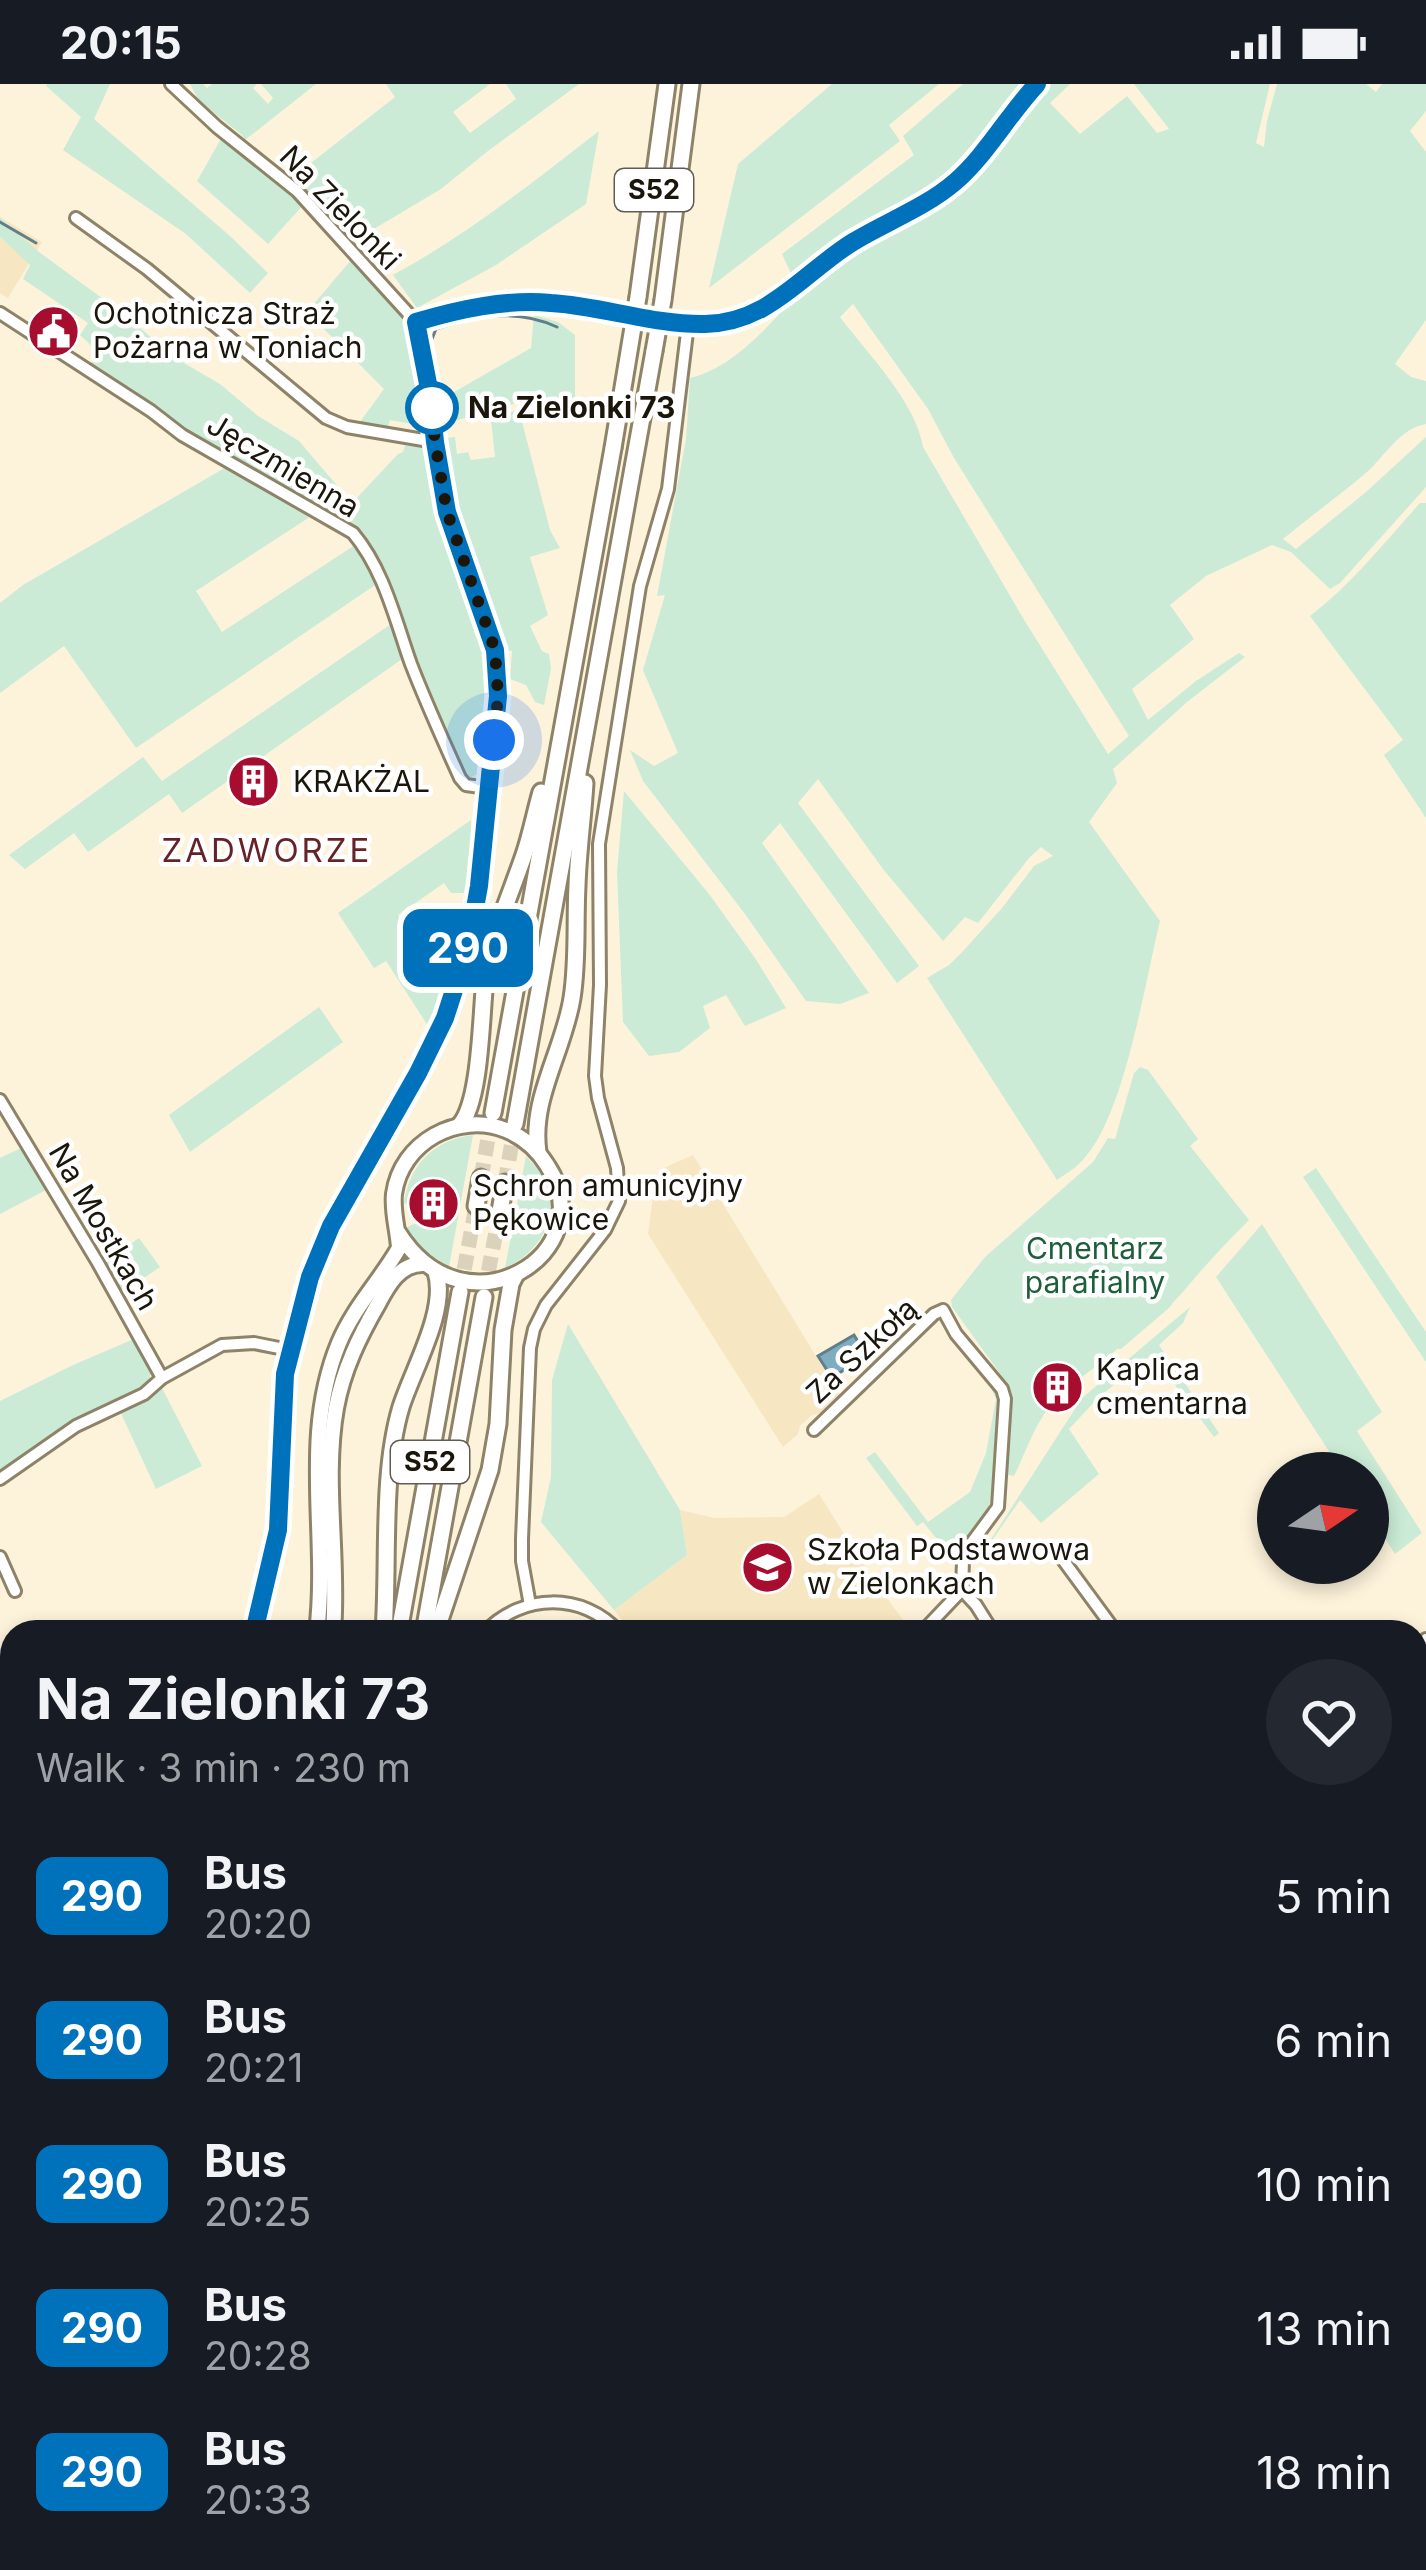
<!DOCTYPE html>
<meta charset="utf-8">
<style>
:root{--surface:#171b24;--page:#242831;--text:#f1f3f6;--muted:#9ea1a6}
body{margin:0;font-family:Inter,sans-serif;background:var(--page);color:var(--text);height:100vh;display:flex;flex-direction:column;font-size:45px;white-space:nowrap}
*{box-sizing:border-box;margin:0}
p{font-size:39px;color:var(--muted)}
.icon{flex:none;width:66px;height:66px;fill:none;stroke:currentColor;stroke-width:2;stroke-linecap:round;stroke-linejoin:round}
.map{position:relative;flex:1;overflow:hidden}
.sheet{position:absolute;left:0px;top:1536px;width:1428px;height:951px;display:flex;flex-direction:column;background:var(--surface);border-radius:36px 36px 0 0;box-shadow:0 6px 18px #0003}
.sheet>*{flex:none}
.badge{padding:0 24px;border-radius:18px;font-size:42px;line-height:78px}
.needle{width:78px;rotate:77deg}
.buttons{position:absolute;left:1257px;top:1368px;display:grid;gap:24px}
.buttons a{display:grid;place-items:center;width:132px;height:132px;border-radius:50%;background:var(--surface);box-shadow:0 6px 18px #0003;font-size:60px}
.you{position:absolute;width:60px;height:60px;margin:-30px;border:9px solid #fff;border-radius:50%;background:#1a73e8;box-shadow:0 0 0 18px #1a73e833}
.map>.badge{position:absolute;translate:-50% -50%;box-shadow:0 0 0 6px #fff}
.round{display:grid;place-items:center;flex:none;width:126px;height:126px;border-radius:63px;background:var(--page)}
.summary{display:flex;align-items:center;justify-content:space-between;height:204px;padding:0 36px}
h1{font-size:57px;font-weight:700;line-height:90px}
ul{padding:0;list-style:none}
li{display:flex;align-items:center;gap:36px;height:144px;padding:0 36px}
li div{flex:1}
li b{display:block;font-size:45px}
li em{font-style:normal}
li .badge{min-width:132px;font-weight:700;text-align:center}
.status{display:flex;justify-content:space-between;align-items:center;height:84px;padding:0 60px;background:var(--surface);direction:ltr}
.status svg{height:33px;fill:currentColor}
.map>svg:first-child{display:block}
</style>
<div class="status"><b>20:15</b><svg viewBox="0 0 49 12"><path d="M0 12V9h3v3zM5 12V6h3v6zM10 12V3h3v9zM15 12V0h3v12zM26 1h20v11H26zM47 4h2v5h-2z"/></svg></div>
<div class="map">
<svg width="1426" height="2486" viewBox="0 0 1426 2486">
<rect width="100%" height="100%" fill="#fdf3db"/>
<g fill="#f6e7c2">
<polygon points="0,133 42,158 8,214 0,209"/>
<polygon points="693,1071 841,1313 822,1329 812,1331 800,1342 798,1350 783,1363 648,1150 654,1105 665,1098 659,1086"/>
<polygon points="819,1410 872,1494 912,1548 632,1548 614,1526 687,1471 680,1426 715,1434 784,1433"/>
</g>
<g fill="#cbebd6" fill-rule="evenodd">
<polygon points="47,0 110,0 94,35 230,152 268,189 250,209 186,150 63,66 81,33 46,2"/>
<polygon points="190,0 203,0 207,4 212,0 257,0 253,4 268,20 273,14 261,0 316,0 245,56 242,51 199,17"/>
<polygon points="386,0 490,0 453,28 470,49 516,15 506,0 579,0 488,67 441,105 362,152 338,142 293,93 395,13"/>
<polygon points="832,0 939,0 889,41 900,57 709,204 738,80"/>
<polygon points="963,0 1030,0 986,57 959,86 933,106 827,167 794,196 782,170 914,71 903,52"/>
<path d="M1047,0H1070L1050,19L1080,50L1127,12L1157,49L1169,45L1134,0H1270L1256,59L1264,63L1267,37L1277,0H1366L1376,8L1382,0H1426V27L1410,47L1426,68V236L1395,280L1411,293L1426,297V340C1399,345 1386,371 1367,388C1340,411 1311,432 1283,455L1296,465L1366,408L1426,353V403L1340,499L1330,505L1291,468L1272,461L1206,492L1170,521L1194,555L1132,605L1148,636L1196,597L1239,569L1245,573L1187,618L1113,685L1117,699L1089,738L1160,837C1145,898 1125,1027 1086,1072C1079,1082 1067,1089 1057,1096L927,894L949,881L964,866L1002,824L1034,782L1053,772L1041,763L1029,774L978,839L965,833L943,857L883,785L818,695L798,719L919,882L897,899L780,739L762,759L869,909L840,920L806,917L745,830L643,697L630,666L654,682L678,669L643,586L665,511L657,512L686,355L690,294C747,280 780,222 824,186C862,155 910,139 950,110C975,91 992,65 1012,42C1024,28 1036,15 1047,0ZM853,220L928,325L954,374L1129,652L1108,670L1026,539L923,363C916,318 867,269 840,233Z"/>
<path d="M599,47L586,120L496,181L417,224L393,191C467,151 533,98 599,47Z"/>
<polygon points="222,53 304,120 268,160 197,97"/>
<path d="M0,134L39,168L121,228L177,275L220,300L258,332L299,357L352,419L398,370L403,368L405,361L428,365C431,426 464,480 480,538C493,587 485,639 479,689L471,693L461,689L356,448L323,424L188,349L149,318L88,283L99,269L80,251L88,239L23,195L30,181L0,153Z"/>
<path d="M351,176C395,219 413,237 422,300C424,316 427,333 424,348L417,349L418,341L390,336L388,342L360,338L384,305L307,228Z"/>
<polygon points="534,231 558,238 575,251 575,321 545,328 517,319 444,340 440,316 531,264"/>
<polygon points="519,326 550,446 560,464 530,473 548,531 530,542 542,567 549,570 551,585 544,621 535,618 526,601 510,595 512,567 501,565 495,537 455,430 446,354 455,353 457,370 468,368 471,376 495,373 491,336 495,332"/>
<polygon points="228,382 316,429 196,507 222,548 358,459 378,499 136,664 64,562 0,609 0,519 23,501"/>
<path d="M1420,419H1426V734L1384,671L1403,656L1310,532C1352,500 1385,458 1420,419Z"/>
<polygon points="394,538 405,573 182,729 169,710 88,768 74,749 25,785 9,771 143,673 162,697"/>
<polygon points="624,707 709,810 755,874 786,924 745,942 726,911 703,922 710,944 679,968 649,972 623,938 617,788"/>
<polygon points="471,736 470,809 451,809 444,799 398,831 452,917 432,948 386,877 374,884 338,829"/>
<polygon points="319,923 343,958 190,1068 169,1031"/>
<path d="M1140,983L1148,986L1198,1055L1190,1062L1249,1136C1228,1157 1207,1179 1188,1202C1182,1210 1175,1215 1170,1223L1121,1265H1117C1099,1283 1075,1295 1056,1315C1036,1336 1027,1366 1014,1392L1004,1390L1011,1323L1009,1302L952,1223L951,1216L985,1173L1093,1078L1108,1054L1115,1055L1134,989Z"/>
<path d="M473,1051L449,1183L418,1162L407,1143L444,1127L434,1107L424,1111L426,1116L411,1124L404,1118C410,1080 434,1056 473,1051Z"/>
<polygon points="23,1063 48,1105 0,1130 0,1074"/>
<path d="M526,1072C533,1081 546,1092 549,1103C559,1138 536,1170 505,1184Z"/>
<polygon points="1316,1084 1426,1248 1426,1278 1303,1093"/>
<polygon points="1262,1140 1382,1328 1357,1347 1422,1449 1395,1470 1368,1428 1368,1389 1343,1389 1216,1193"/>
<polygon points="139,1154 160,1183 125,1207 117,1204 102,1181"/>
<polygon points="1190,1223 1183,1239 1159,1261 1219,1349 1214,1353 1152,1270 1099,1313 1069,1345 1099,1390 1041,1439 1020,1416 970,1488 1082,1314"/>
<polygon points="568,1240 680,1426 687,1471 614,1526 541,1438 551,1393 552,1296"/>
<polygon points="136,1254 153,1283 149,1296 141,1304 68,1343 0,1388 0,1317 71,1282"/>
<path d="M984,1289L998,1304L1002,1315C1000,1350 1001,1389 989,1422C982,1444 957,1456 958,1481L923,1438L917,1442L866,1374L875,1368L928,1438L970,1408L986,1369L996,1315Z"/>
<polygon points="161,1302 202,1382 156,1405 119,1325 140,1317"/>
<polygon points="687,2475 830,2475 819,2486 680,2486"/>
</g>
<polygon fill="#7eacc0" stroke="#607f8a" stroke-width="3" points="854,1251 866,1271 832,1294 818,1272"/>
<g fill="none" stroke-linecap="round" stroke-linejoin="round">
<g stroke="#607f8a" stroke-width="3">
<polyline points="0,138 36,159"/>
<path d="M439,336L430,260L436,245C478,232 516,224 557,243"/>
<polyline points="1416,2243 1426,2243"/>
</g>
<g stroke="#7eacc0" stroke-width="18">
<polyline points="1416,1927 1426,1910"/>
<polyline points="438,2486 449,2475"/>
</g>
<g stroke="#dbd2bc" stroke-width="15" stroke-dasharray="15 8" stroke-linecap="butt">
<polyline points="481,1094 492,1032"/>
<polyline points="505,1099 515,1040"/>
<polyline points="460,1208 476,1122"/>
<polyline points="484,1210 500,1127"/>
<polyline points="328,2475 329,2486"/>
<polyline points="355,2475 356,2486"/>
</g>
<defs>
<g id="minor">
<polyline points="171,0 217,43 297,107 416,238 430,310 435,358 447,428 495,566 498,612 479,802 468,863 456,905 418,989 331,1142 309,1193 289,1266 281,1330 282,1400 278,1446 254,1548"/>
<polyline points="76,134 147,185 326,334 347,343 435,358"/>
<path d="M0,229L151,327L182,351L353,449C384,486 395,535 411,580C426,619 443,656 460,694L466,701L488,704"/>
<path d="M416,238C470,222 522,214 578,222C620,228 662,241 705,240C772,238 801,190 853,158C886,138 926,123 955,98C987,70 1008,31 1037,0"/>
<polyline points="0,1016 98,1179 162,1294"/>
<polyline points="814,1346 934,1230 943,1226 956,1250 1002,1305 1005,1315 998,1423 967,1465 963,1477 962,1506 922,1548"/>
<polyline points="0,1395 76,1342 144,1310 162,1294 222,1261 254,1259 289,1266"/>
<polyline points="1055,1465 1116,1548"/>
<polyline points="0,1473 15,1507"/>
<polyline points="962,1506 976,1521 993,1548"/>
<polyline points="530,1521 522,1477 522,1455 530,1264 534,1245 546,1221 605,1146 619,1117 617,1084 598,1014 595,992 600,901 599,760 640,502 668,405 688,240"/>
<path d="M485,1548C522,1509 583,1508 619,1548"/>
<polyline points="1416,1564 1426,1555"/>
<polyline points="0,1765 12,1758"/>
<polyline points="1416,1995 1426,1962"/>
<polyline points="1416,2184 1426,2203"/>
<polyline points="1416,2278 1426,2276"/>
<polyline points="0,2396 12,2383"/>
<polyline points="1280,2475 1283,2486"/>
<polyline points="479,2486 496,2475"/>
<polyline points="960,2486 970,2475"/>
</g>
<g id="major">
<path d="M317,1548C329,1451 300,1353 339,1259C354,1223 380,1197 399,1164C398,1146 392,1128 394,1110C401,1058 458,1027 506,1046C523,1053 537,1065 547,1081C605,1168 466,1257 398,1148"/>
<path d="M333,1548C339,1474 323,1397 336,1324C343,1286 359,1253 378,1220C388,1201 400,1179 424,1180"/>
<polyline points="0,1909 12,1898"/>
<polyline points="0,1931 12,1920"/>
<polyline points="1416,2233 1426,2232"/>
<polyline points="300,2475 300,2486"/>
<polyline points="344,2486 345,2475"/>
</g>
<g id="highway">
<polyline points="638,213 667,0"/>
<polyline points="663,216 691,0"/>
<polyline points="493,1029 613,364"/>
<polyline points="515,1040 654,267"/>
<path d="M460,1041C481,1017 481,930 485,896C491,853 510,812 524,771C531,750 535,729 541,708"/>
<path d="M538,1068C530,1015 564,966 572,914C578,877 575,839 577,802C578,767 583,733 585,699"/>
<polyline points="476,1122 481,1094"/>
<polyline points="500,1127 505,1099"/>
<path d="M384,1548C389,1477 381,1390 401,1323C413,1285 448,1226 436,1188"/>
<polyline points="399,1548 460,1208"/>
<polyline points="424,1548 484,1213"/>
<polyline points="436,1548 490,1386 498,1340 503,1246 511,1200 515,1192"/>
</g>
</defs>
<use href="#minor" stroke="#8e8368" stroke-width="16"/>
<use href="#major" stroke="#8e8368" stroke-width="20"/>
<use href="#highway" stroke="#8e8368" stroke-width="21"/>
<use href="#minor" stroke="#fff" stroke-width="10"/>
<use href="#major" stroke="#fff" stroke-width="14"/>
<use href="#highway" stroke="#fff" stroke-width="15"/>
<defs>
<g id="highway-bridge">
<polyline points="654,267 663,216"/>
<polyline points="613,364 638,213"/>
</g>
</defs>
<use href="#highway-bridge" stroke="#8e8368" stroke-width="21" stroke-linecap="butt"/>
<use href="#highway-bridge" stroke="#fff" stroke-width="15"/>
</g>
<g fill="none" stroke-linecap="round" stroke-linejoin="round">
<defs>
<path id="line" d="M254,1548L278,1446L285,1290L310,1193L331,1142L418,989L445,934L468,863L479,802L498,612L495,566L447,428L435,358L430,310L416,238C460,225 505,215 551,219C602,222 653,241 705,240C769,239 803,189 853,158C886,138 926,123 955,98C987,70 1008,31 1037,0"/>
</defs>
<use href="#line" stroke="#fff" stroke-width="27"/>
<use href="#line" stroke="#0072bc" stroke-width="18"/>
<polyline stroke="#1a160b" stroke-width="12" stroke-dasharray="0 21.6" points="432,324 431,316 435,358 447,428 495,566 498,612 494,656"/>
</g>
<defs>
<symbol id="civic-disc" viewBox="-11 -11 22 22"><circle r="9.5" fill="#a70d2f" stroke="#fff"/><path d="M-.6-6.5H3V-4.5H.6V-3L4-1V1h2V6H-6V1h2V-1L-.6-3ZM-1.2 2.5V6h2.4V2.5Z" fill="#fff"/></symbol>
<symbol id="building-disc" viewBox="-11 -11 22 22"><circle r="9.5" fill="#a70d2f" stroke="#fff"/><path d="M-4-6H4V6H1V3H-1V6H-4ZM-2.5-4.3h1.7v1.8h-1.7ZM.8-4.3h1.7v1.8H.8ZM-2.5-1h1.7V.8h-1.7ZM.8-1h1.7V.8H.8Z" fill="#fff"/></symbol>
<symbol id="school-disc" viewBox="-11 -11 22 22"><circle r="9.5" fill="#a70d2f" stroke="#fff"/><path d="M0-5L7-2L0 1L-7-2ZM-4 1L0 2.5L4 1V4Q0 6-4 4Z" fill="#fff"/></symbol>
</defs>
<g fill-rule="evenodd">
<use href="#civic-disc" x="24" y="218" width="59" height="59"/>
<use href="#building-disc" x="224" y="668" width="59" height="59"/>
<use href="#building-disc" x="404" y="1090" width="59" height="59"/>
<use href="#building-disc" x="1028" y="1274" width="59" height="59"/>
<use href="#school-disc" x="738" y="1454" width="59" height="59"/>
</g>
<circle fill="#fff" stroke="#0072bc" stroke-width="6" cx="432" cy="324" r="24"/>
<g text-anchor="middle" stroke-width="9" stroke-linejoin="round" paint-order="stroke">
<g fill="#fff" stroke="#5f5c54" stroke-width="3">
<rect x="615" y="85" width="78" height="42" rx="9"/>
<rect x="391" y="1357" width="78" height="42" rx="9"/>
</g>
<g font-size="27" font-weight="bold" fill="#1a160b">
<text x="654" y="115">S52</text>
<text x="430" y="1387">S52</text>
</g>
<g font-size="30" fill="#1a160b" stroke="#fff">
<text transform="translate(340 124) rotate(46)" y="10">Na Zielonki</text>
<text transform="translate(283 382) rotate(31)" y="10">Jęczmienna</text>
<text transform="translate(103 1143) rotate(60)" y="10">Na Mostkach</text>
<text transform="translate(862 1267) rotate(-43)" y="10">Za Szkołą</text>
</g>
<g font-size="30" fill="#1a160b" stroke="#fff" text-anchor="start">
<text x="93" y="240">Ochotnicza Straż<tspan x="93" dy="34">Pożarna w Toniach</tspan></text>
<text x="293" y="708">KRAKŻAL</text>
<text x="473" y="1112">Schron amunicyjny<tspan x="473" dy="34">Pękowice</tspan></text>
<text x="1096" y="1296">Kaplica<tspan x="1096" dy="34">cmentarna</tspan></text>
<text x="807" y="1476">Szkoła Podstawowa<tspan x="807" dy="34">w Zielonkach</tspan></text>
</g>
<g font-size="30" font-weight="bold" fill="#1a160b" stroke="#fff" text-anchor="start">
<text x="468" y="334">Na Zielonki 73</text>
</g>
<g font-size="30" fill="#1e5e3b" stroke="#fff">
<text x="1095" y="1175">Cmentarz<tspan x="1095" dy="34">parafialny</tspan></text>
</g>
<g font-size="33" letter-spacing="3" fill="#672228" stroke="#fff">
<text x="267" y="778">ZADWORZE</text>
</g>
</g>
</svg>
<div class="buttons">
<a><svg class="needle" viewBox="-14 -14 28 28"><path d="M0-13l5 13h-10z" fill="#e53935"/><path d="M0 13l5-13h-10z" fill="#9ea1a6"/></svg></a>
</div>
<div class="you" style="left:494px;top:656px"></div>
<b class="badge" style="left:468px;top:864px;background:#0072bc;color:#fff">290</b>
<section class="sheet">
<div class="summary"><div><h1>Na Zielonki 73</h1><p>Walk · 3 min · 230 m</p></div><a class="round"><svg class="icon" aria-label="heart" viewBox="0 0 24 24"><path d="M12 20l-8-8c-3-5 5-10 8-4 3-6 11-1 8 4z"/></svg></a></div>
<ul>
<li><span class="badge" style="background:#0072bc;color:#fff">290</span><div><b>Bus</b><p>20:20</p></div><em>5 min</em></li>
<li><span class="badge" style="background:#0072bc;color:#fff">290</span><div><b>Bus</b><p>20:21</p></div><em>6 min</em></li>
<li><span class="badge" style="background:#0072bc;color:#fff">290</span><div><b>Bus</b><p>20:25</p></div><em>10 min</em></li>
<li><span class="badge" style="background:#0072bc;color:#fff">290</span><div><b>Bus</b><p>20:28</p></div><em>13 min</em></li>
<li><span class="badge" style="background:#0072bc;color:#fff">290</span><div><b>Bus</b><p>20:33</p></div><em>18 min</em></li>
</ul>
</section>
</div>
